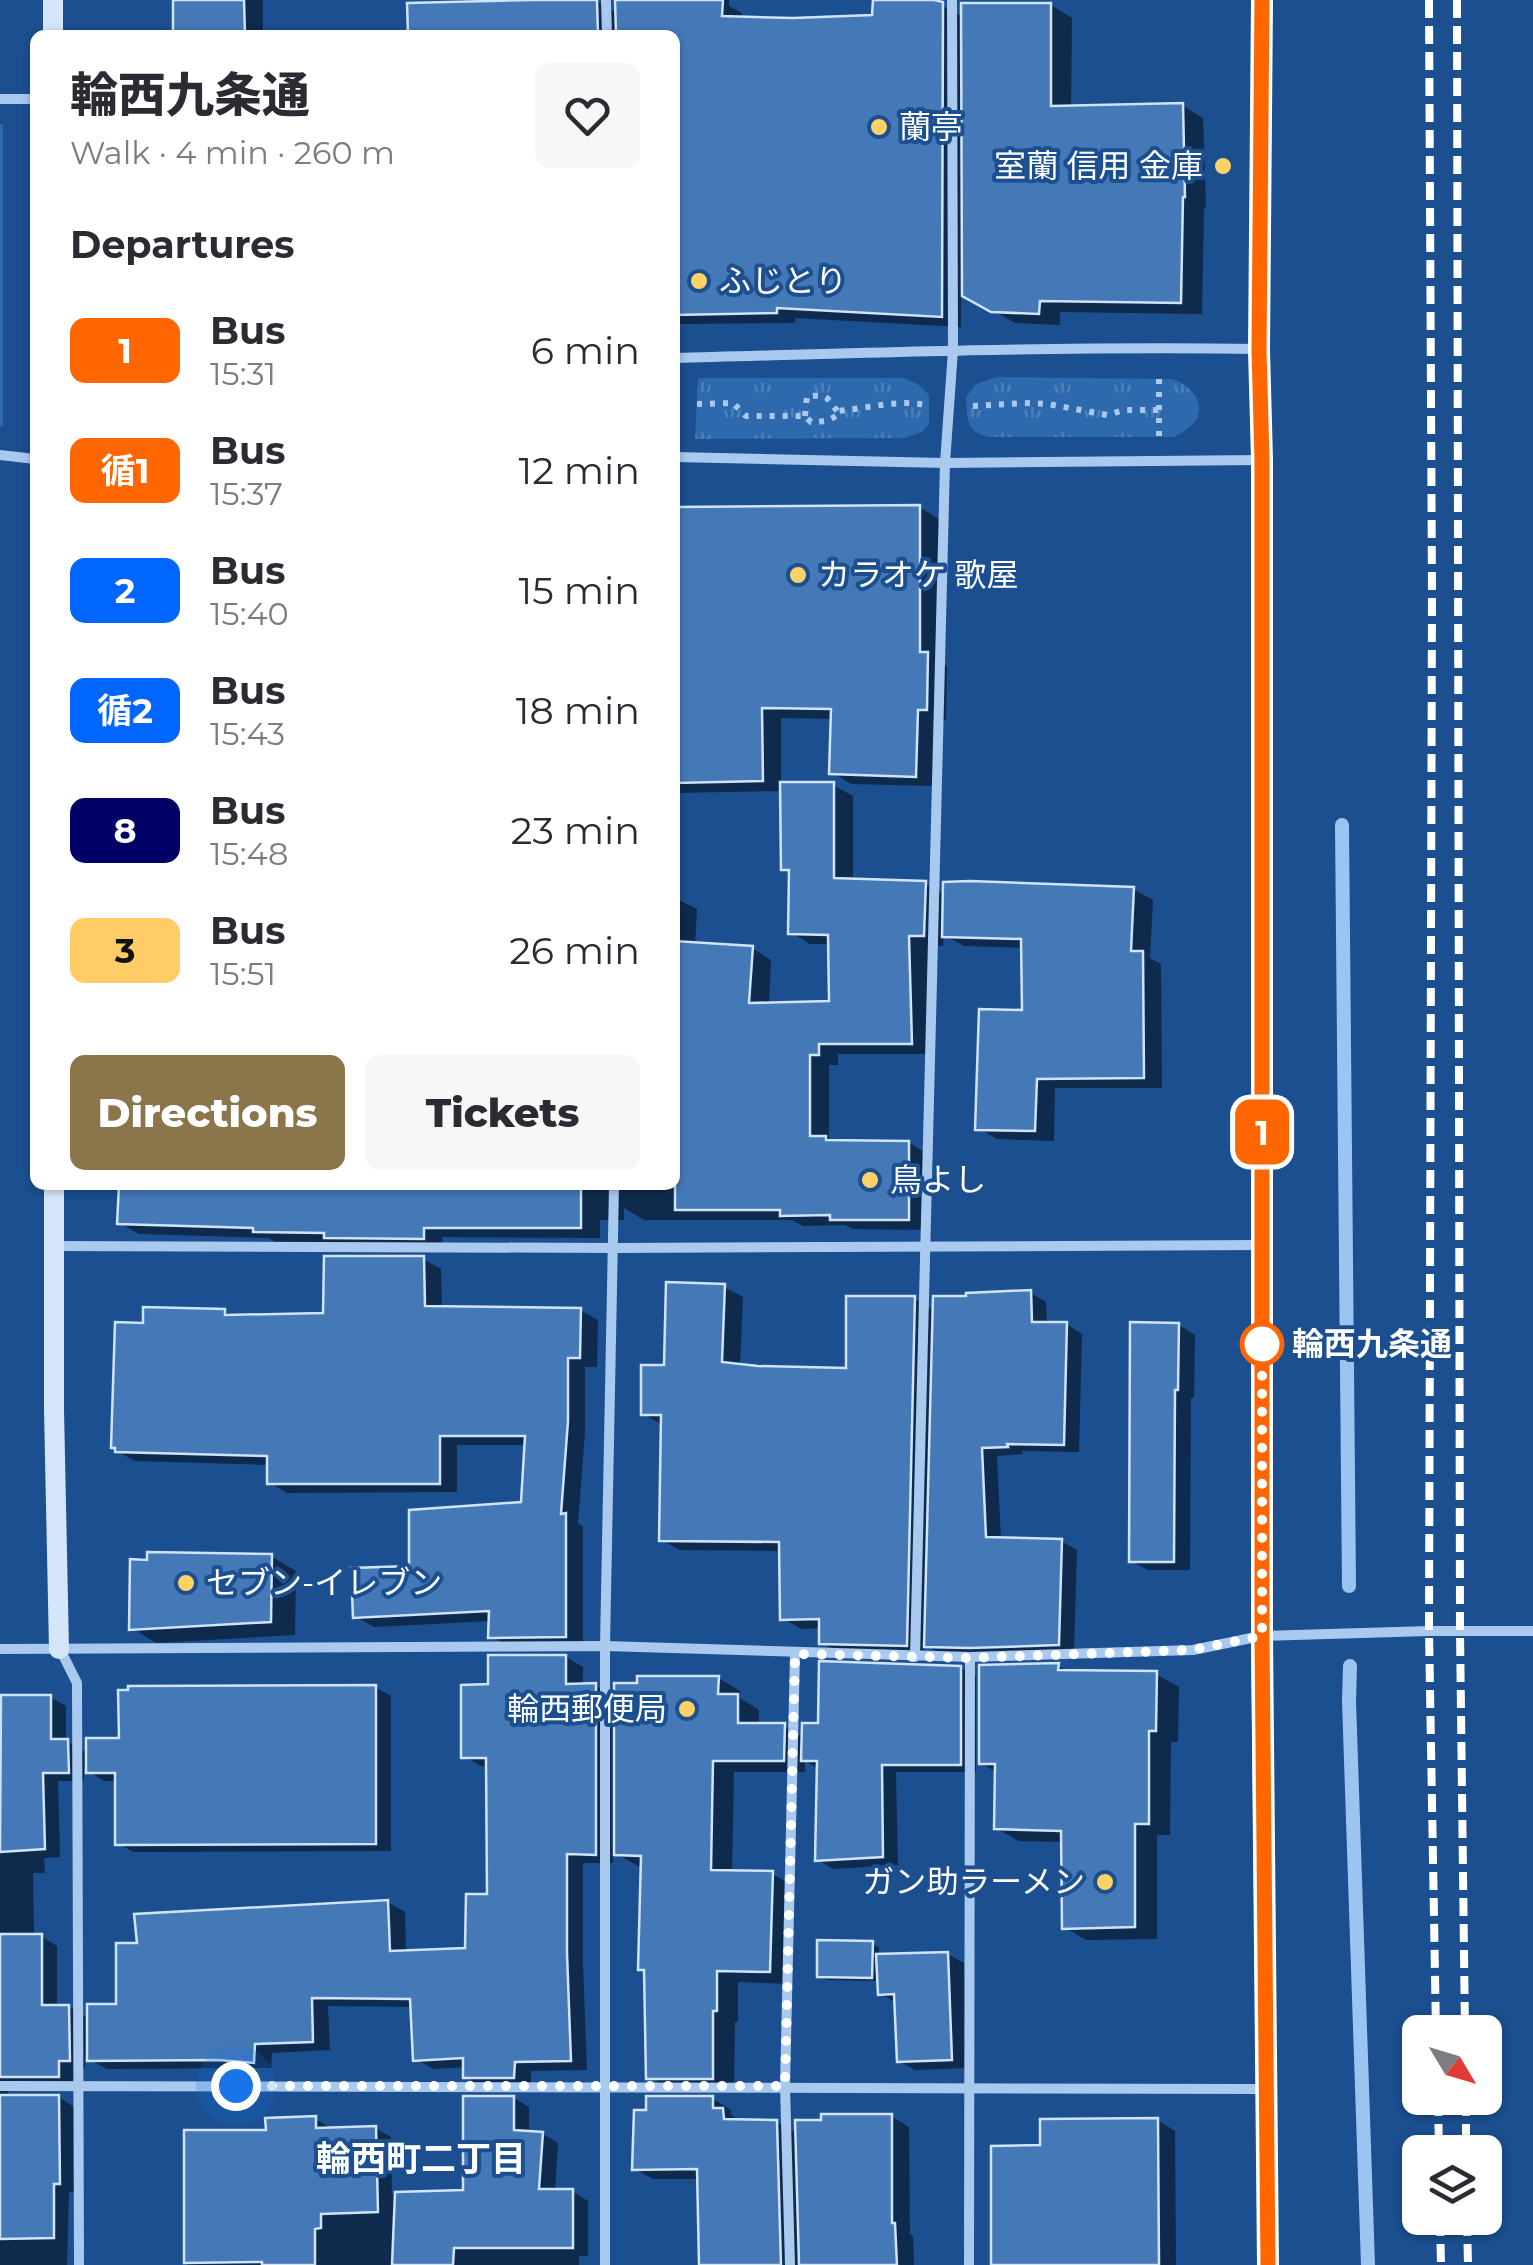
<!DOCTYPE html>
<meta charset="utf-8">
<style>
:root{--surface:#fff;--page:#f7f7f7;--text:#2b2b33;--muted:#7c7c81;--accent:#8a764a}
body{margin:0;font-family:Montserrat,"Noto Sans JP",sans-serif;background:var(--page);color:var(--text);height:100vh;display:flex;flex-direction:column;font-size:38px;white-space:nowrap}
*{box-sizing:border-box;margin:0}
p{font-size:32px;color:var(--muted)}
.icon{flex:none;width:55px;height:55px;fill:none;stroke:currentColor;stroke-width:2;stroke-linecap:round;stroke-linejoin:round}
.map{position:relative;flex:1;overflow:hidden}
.side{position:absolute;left:30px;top:30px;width:650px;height:1160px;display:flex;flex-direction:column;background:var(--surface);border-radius:15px;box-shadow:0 2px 8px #0004}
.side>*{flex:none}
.badge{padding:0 20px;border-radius:15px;font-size:35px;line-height:65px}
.needle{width:65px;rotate:128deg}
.fabs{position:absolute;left:1402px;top:2015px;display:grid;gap:20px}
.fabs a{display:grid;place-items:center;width:100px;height:100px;border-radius:15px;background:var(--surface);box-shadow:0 2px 8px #0004;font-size:50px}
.you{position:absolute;width:50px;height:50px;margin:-25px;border:8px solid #fff;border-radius:50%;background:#1a73e8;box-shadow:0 0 0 15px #1a73e833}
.map>.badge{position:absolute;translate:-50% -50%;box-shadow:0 0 0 5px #fff}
h2{padding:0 40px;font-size:38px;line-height:90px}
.round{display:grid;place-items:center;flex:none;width:105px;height:105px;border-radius:15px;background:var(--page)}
.summary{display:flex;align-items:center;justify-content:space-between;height:170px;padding:0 40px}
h1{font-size:48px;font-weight:800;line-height:75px}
.button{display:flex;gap:20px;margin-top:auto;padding:20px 40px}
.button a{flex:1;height:115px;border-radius:15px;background:var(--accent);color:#fff;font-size:40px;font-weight:800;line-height:115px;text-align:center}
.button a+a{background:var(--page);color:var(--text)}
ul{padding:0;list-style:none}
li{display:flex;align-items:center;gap:30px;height:120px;padding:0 40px}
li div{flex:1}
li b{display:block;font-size:38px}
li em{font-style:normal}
li .badge{min-width:110px;font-weight:700;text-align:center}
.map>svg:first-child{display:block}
</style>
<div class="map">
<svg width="1533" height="2265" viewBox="0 0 1533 2265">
<defs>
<pattern id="grass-tufts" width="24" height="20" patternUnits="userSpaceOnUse" patternTransform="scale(2.5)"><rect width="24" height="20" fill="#2e69ad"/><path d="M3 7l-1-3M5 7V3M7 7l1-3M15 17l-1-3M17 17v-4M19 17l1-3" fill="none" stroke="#4d80b9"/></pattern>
</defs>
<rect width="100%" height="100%" fill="#1b4f8f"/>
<g fill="url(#grass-tufts)">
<path d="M997,377L1173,379C1208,393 1208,425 1172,437H989C965,432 968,418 966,397L976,384Z"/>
<polygon points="698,378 904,378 919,385 929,395 929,424 922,432 905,438 695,439"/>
</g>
<rect fill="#2e69ad" x="0" y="124" width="3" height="302"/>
<g fill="#0007">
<rect x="175" y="0" width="88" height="35"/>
<polygon points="644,0 729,0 729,6 742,13 741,19 875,18 876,0 931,0 963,17 1051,5 1072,18 1071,108 1182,105 1203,118 1206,208 1204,208 1202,314 1060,312 1060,325 1015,323 961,292 961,327 795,318 795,323 675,324 675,35 475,35 597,1 617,13"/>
<polygon points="919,507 939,519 939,661 947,666 946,720 938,720 935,786 851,784 832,772 834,719 781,718 781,785 833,785 853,796 853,882 925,884 945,895 1133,889 1153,900 1150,958 1161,964 1162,1088 1055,1088 1054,1141 997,1139 978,1128 1025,1013 1023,948 964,946 944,935 943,946 928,946 931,1054 838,1054 838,1065 829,1065 829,1141 909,1143 928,1154 928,1230 853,1229 845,1225 803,1226 792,1220 644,1220 624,1208 624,1220 600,1220 600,1238 442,1237 443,1248 275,1242 269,1238 139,1234 120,1223 121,1185 675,1185 675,898 697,909 695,945 752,948 771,960 769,1005 832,1003 831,944 810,944 790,932 792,873 783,868 782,791 675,793 675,509"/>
<polygon points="423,1259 441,1269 442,1308 580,1310 598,1320 597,1367 585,1367 585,1432 578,1524 583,1526 583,1646 509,1647 491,1636 491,1621 374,1627 356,1617 411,1568 523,1504 527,1445 457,1445 457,1492 287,1493 269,1482 269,1465 135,1461 117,1451 146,1326 225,1312 235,1317 326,1316"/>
<polygon points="724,1287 743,1297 740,1367 848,1371 915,1299 935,1311 1030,1293 1046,1302 1047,1324 1066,1324 1082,1334 1079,1452 1022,1451 1023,1454 997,1456 1001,1540 1061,1541 1077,1550 1074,1653 942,1655 925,1644 924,1655 840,1653 821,1642 822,1628 801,1629 783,1618 782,1551 680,1550 661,1540 663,1425 643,1414 666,1368"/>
<polygon points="1179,1325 1195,1335 1194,1398 1191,1398 1190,1570 1148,1570 1131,1561"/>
<polygon points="271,1556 296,1571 295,1635 156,1643 132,1628"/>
<polygon points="566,1657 583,1667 583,1686 596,1686 616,1698 718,1678 740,1691 740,1698 759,1710 759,1726 784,1726 804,1738 820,1726 961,1668 976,1677 976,1772 896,1772 898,1865 833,1869 818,1860 819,1769 805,1761 805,1772 734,1772 732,1873 772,1874 794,1886 791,1984 738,1982 738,2022 735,2022 734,2090 671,2090 649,2077 647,1972 640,1968 643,1866 638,1866 613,1852 613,1863 583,1863 583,1964 587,2070 531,2071 531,2087 483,2087 466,2077 466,2067 433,2069 416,2059 413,2007 328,2006 330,2050 272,2053 271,2068 107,2069 85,2057 85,2069 74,2069 74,2085 11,2087 5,2097 59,2097 74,2107 75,2192 69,2192 67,2265 0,2265 0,1697 50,1697 66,1706 66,1741 88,1753 121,1740 375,1687 391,1696 391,1851 133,1852 118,1843 117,1781 104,1781 84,1769 84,1781 58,1781 60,1857 44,1858 45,1873 33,1873 34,1936 41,1936 57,1946 57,2007 69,2007 89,2019 118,2006 140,1945 387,1902 405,1912 406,1953 468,1951 489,1896 488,1766 481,1766 464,1756 491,1687"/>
<polygon points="1058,1666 1070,1672 1156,1674 1179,1687 1178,1742 1171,1742 1170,1835 1157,1835 1157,1939 1086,1940 1064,1927 1064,1842 1019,1841 996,1828 998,1773 981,1763"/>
<polygon points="872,1943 879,1948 879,1956 948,1954 964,1963 967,2068 915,2070 899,2061 897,2003 881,1994 880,1981 827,1980 819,1976"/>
<polygon points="514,2098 529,2107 529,2133 543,2134 558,2143 555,2192 573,2192 588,2201 588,2256 579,2256 579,2265 187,2265 187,2133 268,2133 315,2119 331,2128 375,2128 391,2137 392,2194 465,2192"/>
<polygon points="713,2099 731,2110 731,2115 741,2121 776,2122 798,2134 891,2116 909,2127 910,2234 913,2236 914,2265 702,2265 700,2179 653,2179 635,2169"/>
<polygon points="1157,2120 1175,2131 1176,2265 992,2265 1042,2148"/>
</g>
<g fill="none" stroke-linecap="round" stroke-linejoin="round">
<g stroke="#9cc4f0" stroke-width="14">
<polyline points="1342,825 1349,1586"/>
<polyline points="1350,1666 1349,1701 1368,2265"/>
</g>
</g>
<g fill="#4478b7" stroke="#cfe3fa" stroke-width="2.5">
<polygon points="173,0 244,0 245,35 173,35"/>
<polygon points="532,0 597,0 598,35 408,35 407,3"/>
<polygon points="615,0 723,0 722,16 793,18 872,15 873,0 934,0 943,2 942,317 777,308 777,313 675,315 675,35 616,35"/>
<polygon points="961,3 1051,3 1051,106 1183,103 1185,197 1183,197 1181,303 1040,301 1039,314 991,312 962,296"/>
<polygon points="920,505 920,652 928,652 927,710 918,710 916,777 829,774 831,709 762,708 763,781 675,783 675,507"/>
<polygon points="780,782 834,782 834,878 926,881 924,936 909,936 912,1044 819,1044 819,1055 810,1055 810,1136 826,1136 826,1140 909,1141 909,1220 830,1220 830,1215 780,1216 780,1210 675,1210 675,941 753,946 749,1003 829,1001 828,935 788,934 789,870 781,870"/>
<polygon points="970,881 1134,887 1131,951 1143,951 1144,1078 1037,1079 1035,1131 975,1130 979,1009 1022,1010 1021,939 942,937 943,882"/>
<polygon points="119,1185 581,1185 581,1228 424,1228 424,1239 324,1238 324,1233 253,1232 253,1228 117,1224"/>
<polygon points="324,1256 424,1256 425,1306 581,1308 580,1358 568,1358 568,1421 561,1514 566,1513 566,1637 488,1638 489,1611 353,1618 351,1568 409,1566 409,1510 521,1502 525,1436 440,1436 440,1484 267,1484 267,1456 115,1452 115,1448 111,1448 115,1322 143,1323 143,1307 225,1309 225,1315 323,1313"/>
<polygon points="666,1282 725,1284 722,1362 758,1366 846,1368 846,1296 915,1296 907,1646 819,1644 819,1619 780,1620 779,1542 659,1541 661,1415 641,1415 641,1365 664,1365"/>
<polygon points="1031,1290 1032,1322 1067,1322 1064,1445 1007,1444 1008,1447 982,1448 986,1537 1062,1539 1059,1645 970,1648 924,1647 933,1296 966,1296 966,1293"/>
<polygon points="1130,1322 1179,1323 1178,1390 1175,1390 1174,1562 1129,1562"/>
<polygon points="147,1552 272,1554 271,1622 129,1630 130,1559 147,1560"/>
<polygon points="488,1655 566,1655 566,1684 596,1683 596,1855 567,1854 567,1953 571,2061 515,2062 514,2078 463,2078 463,2058 413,2061 410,1999 312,1998 313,2042 255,2044 254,2063 218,2060 87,2061 87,2004 116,2004 116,1943 137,1943 134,1914 388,1900 390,1951 465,1948 466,1894 487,1894 486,1758 461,1758 461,1685 488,1684"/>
<polygon points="819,1661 961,1666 961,1765 882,1765 883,1857 815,1861 817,1761 801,1761 802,1723 818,1723"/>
<polygon points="1059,1663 1058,1670 1157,1671 1156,1731 1149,1731 1149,1824 1135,1824 1135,1927 1062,1929 1061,1831 994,1829 995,1764 979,1764 979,1665"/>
<polygon points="637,1676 719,1676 718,1694 738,1694 738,1723 785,1723 784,1761 713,1761 711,1870 773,1871 770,1972 717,1971 717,2011 713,2011 713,2079 646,2079 644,1970 638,1970 641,1856 614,1855 614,1683 637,1683"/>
<polygon points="376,1685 376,1844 115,1845 115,1773 86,1773 86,1738 119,1738 118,1690 128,1690 128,1686"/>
<polygon points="1,1695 51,1695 51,1739 68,1739 69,1773 43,1773 45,1849 0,1852"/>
<polygon points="0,1934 42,1934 42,2005 69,2005 70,2061 59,2061 59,2077 0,2077"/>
<polygon points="817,1940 873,1941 872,1978 817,1977"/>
<polygon points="948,1952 952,2060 897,2062 894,1994 878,1995 876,1954"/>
<polygon points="0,2095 59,2095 60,2184 54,2184 54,2238 0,2239"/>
<polygon points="463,2096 514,2096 514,2130 543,2132 539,2189 573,2189 573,2248 454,2248 453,2265 392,2265 395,2192 463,2190"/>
<polygon points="646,2096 713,2096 713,2108 723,2108 724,2119 777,2120 781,2265 699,2265 697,2169 632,2170 634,2110 646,2110"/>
<polygon points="821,2114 892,2114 892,2223 895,2223 897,2265 799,2265 795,2120 821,2120"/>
<polygon points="316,2116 316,2128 376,2126 378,2212 321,2214 321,2228 315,2229 315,2265 262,2265 262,2262 184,2263 184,2130 266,2130 265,2118"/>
<polygon points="1158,2118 1159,2265 991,2265 991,2146 1040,2145 1040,2119"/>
</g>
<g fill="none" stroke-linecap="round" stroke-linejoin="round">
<g stroke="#a9c9ee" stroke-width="6" stroke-dasharray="5 8" stroke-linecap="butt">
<path d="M697,404L733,403L746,416H805L811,422L827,421L836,416L837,411C866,409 896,399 925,405"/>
<polyline points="973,406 1024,403 1048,404 1107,415 1124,410 1159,410"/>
<path d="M805,416L807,396C826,395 826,395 837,411"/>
<polyline points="1159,436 1159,379"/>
</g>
<g stroke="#a9c9ee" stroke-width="10">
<polyline points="606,0 607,35"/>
<polyline points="0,99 35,99"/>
<path d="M675,358C870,353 1064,346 1259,349"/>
<polyline points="0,455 35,459"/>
<polyline points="675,457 945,463 1262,460"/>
<polyline points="54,1246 615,1248 1261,1245"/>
<polyline points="0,1649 605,1646 970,1657 1193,1650 1261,1636 1429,1631 1533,1631"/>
<polyline points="60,1649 77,1683 79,2265"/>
<polyline points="915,1657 945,463 953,350 952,0"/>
<polyline points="0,2086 1266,2089"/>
<polyline points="605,2265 605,1646 614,1185"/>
<polyline points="790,2265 785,2086 795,1654"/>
<polyline points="969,2265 970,1657"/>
</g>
<g stroke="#d6e6fa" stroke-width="20">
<polyline points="1262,0 1259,349 1262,460 1261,1636 1268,2265"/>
<polyline points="53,35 53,0"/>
<polyline points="54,1185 54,1409 59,1649"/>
</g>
<g stroke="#fff" stroke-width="8" stroke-dasharray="18 8" stroke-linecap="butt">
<polyline points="1429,0 1432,596 1429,1631 1436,2032"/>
<polyline points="1457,0 1460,1631 1465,2032"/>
<polyline points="1438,2098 1439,2152"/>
<polyline points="1466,2098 1466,2152"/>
<polyline points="1440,2218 1441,2265"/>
<polyline points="1467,2218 1468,2265"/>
</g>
</g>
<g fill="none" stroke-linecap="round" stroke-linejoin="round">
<defs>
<polyline id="line" points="1262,0 1259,350 1262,460 1262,1636 1268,2265"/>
</defs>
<use href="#line" stroke="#fff" stroke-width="22"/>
<use href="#line" stroke="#f60" stroke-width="15"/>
<polyline stroke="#fff" stroke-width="10" stroke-dasharray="0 18" points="236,2086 785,2086 795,1654 970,1658 1192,1650 1262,1636 1262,1344"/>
</g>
<g fill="#ffd166" stroke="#1b4f8f" stroke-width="4">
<circle cx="879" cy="127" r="10"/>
<circle cx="1223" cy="166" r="10"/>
<circle cx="699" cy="281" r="10"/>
<circle cx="798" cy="575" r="10"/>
<circle cx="870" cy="1180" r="10"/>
<circle cx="186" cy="1583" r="10"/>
<circle cx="687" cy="1709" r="10"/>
<circle cx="1105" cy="1882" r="10"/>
</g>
<circle fill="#fff" stroke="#f60" stroke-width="5" cx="1262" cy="1344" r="20"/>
<g text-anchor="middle" stroke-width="8" stroke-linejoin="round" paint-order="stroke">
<g font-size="32" fill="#fff" stroke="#1b4f8f" text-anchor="start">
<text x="899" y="138">蘭亭</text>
<text x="1203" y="177" text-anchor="end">室蘭 信用 金庫</text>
<text x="719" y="292">ふじとり</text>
<text x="818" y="586">カラオケ 歌屋</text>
<text x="890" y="1191">鳥よし</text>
<text x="206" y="1594">セブン-イレブン</text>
<text x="667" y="1720" text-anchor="end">輪西郵便局</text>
<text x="1085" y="1893" text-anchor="end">ガン助ラーメン</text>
</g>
<g font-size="32" font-weight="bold" fill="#fff" stroke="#1b4f8f" text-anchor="start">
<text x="1292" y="1355">輪西九条通</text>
</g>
<g font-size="35" font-weight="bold" fill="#fff" stroke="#1b4f8f">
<text x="421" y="2171">輪西町二丁目</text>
</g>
</g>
</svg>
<div class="fabs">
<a><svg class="needle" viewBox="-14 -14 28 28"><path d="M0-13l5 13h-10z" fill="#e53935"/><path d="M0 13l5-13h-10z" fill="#7c7c81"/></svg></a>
<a><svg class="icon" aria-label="layers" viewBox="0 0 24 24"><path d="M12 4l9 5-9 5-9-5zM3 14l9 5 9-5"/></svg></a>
</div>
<div class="you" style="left:236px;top:2086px"></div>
<b class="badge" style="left:1262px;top:1132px;background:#f60;color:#fff">1</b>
<section class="side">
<div class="summary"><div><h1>輪西九条通</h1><p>Walk · 4 min · 260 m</p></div><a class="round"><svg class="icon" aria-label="heart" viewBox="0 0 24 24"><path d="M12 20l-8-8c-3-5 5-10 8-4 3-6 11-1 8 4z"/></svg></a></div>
<h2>Departures</h2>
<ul>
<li><span class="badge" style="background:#f60;color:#fff">1</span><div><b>Bus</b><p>15:31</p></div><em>6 min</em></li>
<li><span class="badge" style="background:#f60;color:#fff">循1</span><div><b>Bus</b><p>15:37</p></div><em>12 min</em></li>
<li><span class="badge" style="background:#06f;color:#fff">2</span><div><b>Bus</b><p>15:40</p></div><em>15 min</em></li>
<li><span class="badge" style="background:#06f;color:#fff">循2</span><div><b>Bus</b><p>15:43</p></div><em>18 min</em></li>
<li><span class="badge" style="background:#006;color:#fff">8</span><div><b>Bus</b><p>15:48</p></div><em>23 min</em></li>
<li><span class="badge" style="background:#fc6;color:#111">3</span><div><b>Bus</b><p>15:51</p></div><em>26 min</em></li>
</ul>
<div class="button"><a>Directions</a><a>Tickets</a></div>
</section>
</div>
